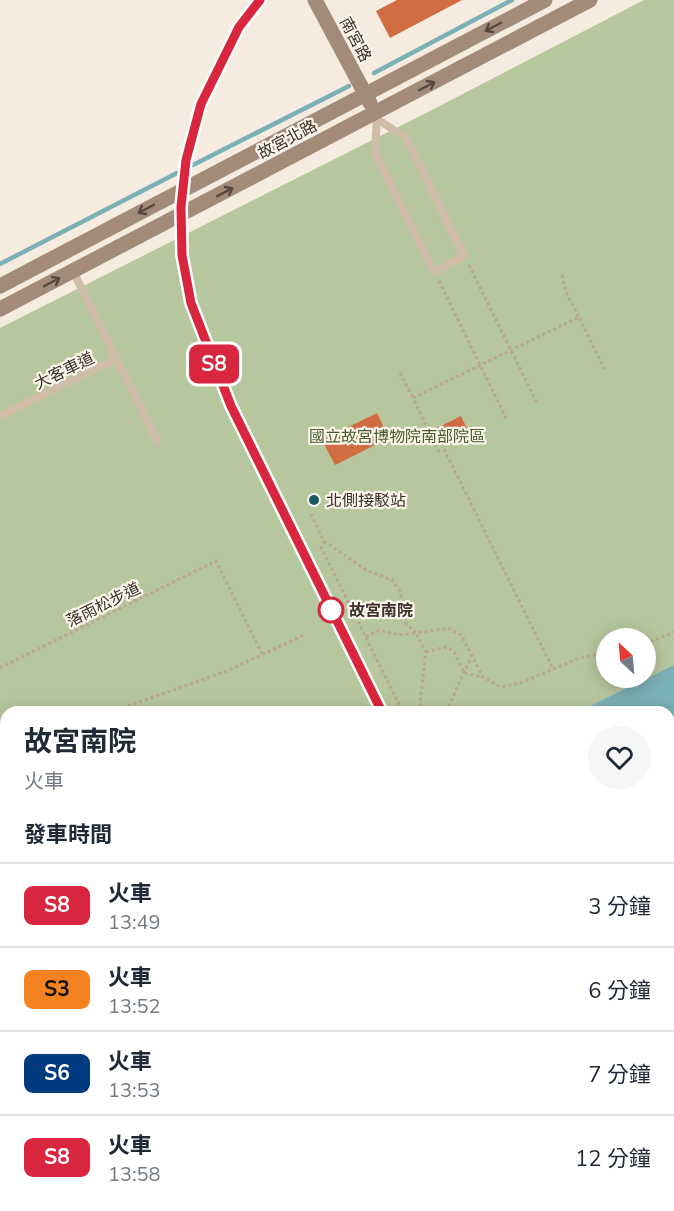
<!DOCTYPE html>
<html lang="zh-TW">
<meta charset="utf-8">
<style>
:root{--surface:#fff;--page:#f6f6f7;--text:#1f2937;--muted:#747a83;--line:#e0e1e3}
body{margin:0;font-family:"Nunito Sans","Noto Sans TC",sans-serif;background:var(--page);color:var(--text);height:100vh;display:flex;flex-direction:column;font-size:22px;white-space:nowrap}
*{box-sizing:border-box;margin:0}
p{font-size:20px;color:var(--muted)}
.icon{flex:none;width:33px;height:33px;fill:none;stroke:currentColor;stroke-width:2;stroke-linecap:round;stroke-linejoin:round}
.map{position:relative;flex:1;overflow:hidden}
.drawer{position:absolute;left:0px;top:706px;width:675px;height:506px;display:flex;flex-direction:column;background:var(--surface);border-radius:18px 18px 0 0;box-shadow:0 3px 15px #0003}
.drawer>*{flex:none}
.badge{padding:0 12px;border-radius:9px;font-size:21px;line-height:39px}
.needle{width:39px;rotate:334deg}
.buttons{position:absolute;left:596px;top:628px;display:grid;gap:12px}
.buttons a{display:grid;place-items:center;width:60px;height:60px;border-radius:50%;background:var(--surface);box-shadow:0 3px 15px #0003;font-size:30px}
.map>.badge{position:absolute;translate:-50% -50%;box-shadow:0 0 0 3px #fff}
h2{padding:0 24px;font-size:22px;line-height:54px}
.round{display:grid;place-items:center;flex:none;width:63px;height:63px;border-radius:32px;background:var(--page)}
.head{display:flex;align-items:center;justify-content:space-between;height:102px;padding:0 24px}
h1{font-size:28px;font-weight:700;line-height:45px}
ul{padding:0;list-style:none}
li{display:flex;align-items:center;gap:18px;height:84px;padding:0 24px;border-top:2px solid var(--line)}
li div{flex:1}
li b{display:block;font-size:22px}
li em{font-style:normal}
li .badge{min-width:66px;font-weight:700;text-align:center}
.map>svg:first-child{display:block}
</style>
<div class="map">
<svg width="674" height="1211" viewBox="0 0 674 1211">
<rect width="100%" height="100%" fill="#f5ecdf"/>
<path fill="#b6c69d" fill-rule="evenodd" d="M644,0H674V1211H81L78,1206H669V712H6V1062L0,1050V328L428,112ZM606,639H645V678H606Z"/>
<polygon fill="#7bb0b6" points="674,665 674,982 669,985 669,712 578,712"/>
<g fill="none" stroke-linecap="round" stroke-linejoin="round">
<g stroke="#7bb0b6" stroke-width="4.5">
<polyline points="374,73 512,0"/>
<polyline points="193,165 349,86"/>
<polyline points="0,264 177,173"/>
<polyline points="0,1067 6,1079"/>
<polyline points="70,1206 73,1211"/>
</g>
</g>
<g fill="#d16b41">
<polygon points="397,0 462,0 390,38 376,11"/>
<polygon points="377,413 389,438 335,465 322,440"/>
<polygon points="461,416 467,429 440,443 433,430"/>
</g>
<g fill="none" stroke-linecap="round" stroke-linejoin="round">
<g stroke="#bba693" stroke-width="3" stroke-dasharray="3 3" stroke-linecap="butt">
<polyline points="469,265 537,403"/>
<polyline points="562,275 566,292 579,317"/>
<polyline points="439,281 506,418"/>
<polyline points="400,373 413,398"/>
<polyline points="444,449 553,669"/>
<polyline points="439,452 413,398 579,317 605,370"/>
<polyline points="311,514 324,541 366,570 392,580 401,592 401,619 416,633 448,628 461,635 483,677 501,687 523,682 577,659 606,652"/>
<polyline points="324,541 321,547 403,712"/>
<polyline points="366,637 379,630 398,635 416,633 426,652 420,703 423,712"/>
<polyline points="645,644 674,632"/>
<polyline points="426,652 446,647 454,652 464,673 483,677"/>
<polyline points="0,668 216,561 262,654"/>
<polyline points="111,712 227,671 304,635"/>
<polyline points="446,712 471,657"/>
<polyline points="0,755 6,752"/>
</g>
<g stroke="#cfbca9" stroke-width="8">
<polygon points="377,119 406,138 464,256 434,272 375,153"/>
<polyline points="73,271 157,441"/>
<polyline points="0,416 116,359"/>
<polyline points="0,950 6,962"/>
<polyline points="669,1109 674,1112"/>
<polyline points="669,1121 674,1117"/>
<polyline points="669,1138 674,1142"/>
<polyline points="225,1206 227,1211"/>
<polyline points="466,1211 468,1206"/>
</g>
<g stroke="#a38b7a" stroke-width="15">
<polyline points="315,0 370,103"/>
<polyline points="0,286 545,0"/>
<polyline points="0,309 590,0"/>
</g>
<path stroke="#3c3029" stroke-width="4.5" stroke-dasharray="1.5 4.5" stroke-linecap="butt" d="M260,0C195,85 163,197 191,302C195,318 203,334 209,349C228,398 249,442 272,489C308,564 345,638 382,712"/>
</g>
<defs><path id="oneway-shaft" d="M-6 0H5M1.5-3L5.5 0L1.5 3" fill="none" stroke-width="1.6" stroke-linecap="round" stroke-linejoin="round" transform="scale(1.5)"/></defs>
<g stroke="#56473d">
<use href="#oneway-shaft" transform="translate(493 27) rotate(152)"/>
<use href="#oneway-shaft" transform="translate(427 86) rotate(-28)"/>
<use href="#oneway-shaft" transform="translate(225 192) rotate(-28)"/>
<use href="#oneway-shaft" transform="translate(146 209) rotate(152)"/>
<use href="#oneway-shaft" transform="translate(52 282) rotate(-28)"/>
</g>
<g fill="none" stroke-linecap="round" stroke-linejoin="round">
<defs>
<polyline id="line" points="260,0 239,27 201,104 186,160 181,207 182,255 191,303 231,406 382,712"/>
</defs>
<use href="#line" stroke="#fff" stroke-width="14"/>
<use href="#line" stroke="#d7263d" stroke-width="9"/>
</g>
<circle fill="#1a5a62" stroke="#fcf5ec" stroke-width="2" cx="314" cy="500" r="6"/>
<circle fill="#fff" stroke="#d7263d" stroke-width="3" cx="331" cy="610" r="12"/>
<g text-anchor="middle" stroke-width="4.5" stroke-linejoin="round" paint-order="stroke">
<g font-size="16" fill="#3c3029" stroke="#fcf5ec">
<text transform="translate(356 39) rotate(62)" y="6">南宮路</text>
<text transform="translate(287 139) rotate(-28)" y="6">故宮北路</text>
<text transform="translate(64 370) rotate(-26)" y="6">大客車道</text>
<text transform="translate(103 604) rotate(-26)" y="6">落雨松步道</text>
</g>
<g font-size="16" fill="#485d2a" stroke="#fcf5ec">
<text x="397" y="442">國立故宮博物院南部院區</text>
</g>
<g font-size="16" fill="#3c3029" stroke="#fcf5ec" text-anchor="start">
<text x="326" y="506">北側接駁站</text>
</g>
<g font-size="16" font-weight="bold" fill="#3c3029" stroke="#fcf5ec" text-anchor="start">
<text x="349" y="616">故宮南院</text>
</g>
</g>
</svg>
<div class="buttons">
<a><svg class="needle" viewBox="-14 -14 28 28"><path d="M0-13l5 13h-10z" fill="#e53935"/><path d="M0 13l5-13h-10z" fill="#747a83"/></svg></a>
</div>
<b class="badge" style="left:214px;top:364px;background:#d7263d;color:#fff">S8</b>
<section class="drawer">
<div class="head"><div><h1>故宮南院</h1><p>火車</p></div><a class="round"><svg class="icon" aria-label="heart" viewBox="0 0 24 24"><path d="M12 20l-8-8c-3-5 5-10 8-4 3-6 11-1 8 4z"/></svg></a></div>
<h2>發車時間</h2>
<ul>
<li><span class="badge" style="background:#d7263d;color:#fff">S8</span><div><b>火車</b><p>13:49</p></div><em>3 分鐘</em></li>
<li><span class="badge" style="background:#f58220;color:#111">S3</span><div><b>火車</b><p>13:52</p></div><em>6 分鐘</em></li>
<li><span class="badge" style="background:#003b80;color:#fff">S6</span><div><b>火車</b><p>13:53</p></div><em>7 分鐘</em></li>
<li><span class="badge" style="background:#d7263d;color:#fff">S8</span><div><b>火車</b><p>13:58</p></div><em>12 分鐘</em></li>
</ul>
</section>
</div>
